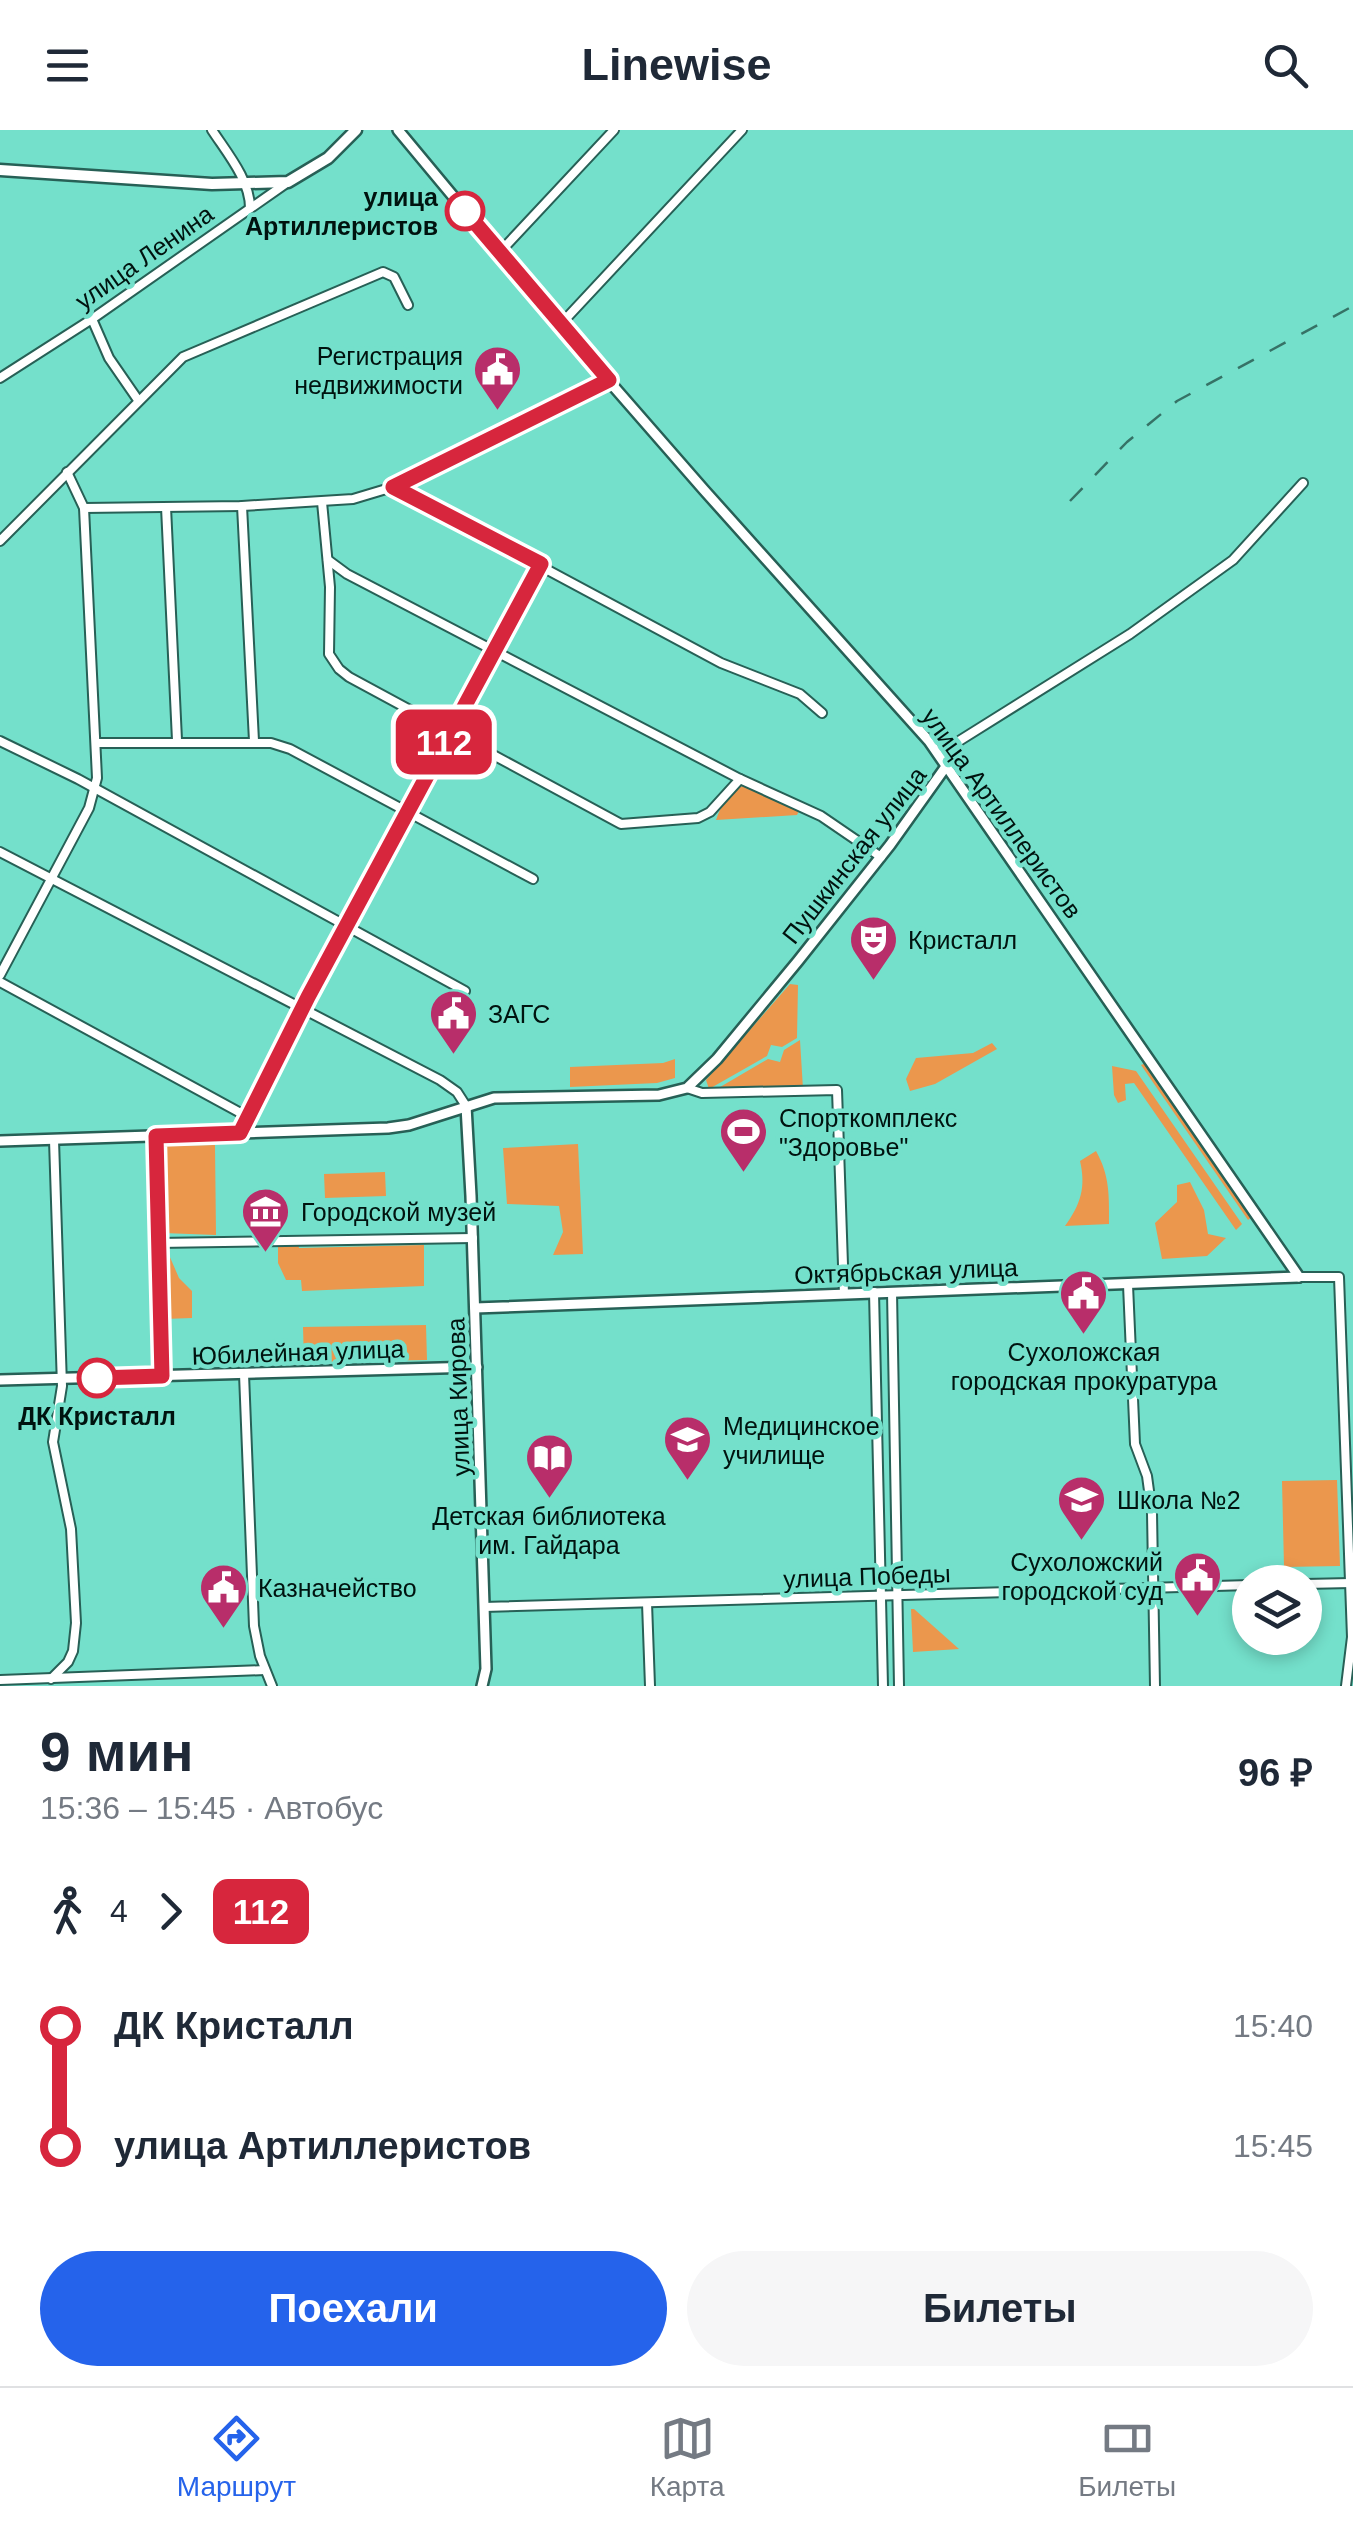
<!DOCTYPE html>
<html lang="ru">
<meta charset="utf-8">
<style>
:root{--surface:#fff;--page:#f6f6f7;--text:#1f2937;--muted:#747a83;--line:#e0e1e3;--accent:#2563eb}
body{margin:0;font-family:Arial,sans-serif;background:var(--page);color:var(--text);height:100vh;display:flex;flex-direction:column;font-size:38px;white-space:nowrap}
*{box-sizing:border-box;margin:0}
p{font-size:32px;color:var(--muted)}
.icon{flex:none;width:55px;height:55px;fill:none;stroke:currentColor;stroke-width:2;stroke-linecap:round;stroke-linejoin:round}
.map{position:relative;height:1556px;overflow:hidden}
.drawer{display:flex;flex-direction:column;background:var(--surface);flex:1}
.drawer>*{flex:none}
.badge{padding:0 20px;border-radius:15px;font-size:35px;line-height:65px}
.buttons{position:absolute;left:1232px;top:1435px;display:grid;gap:20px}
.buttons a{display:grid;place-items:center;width:90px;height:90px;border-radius:50%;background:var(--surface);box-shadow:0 5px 15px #0003;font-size:50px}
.map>.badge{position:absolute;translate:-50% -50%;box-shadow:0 0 0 5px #fff}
.legs{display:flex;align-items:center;gap:15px;height:110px;padding:0 40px;font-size:32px}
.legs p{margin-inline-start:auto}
.headline{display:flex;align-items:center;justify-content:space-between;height:170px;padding:0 40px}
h1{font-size:55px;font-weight:800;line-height:75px}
.button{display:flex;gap:20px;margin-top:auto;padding:20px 40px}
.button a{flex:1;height:115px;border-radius:60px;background:var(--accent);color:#fff;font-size:40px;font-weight:800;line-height:115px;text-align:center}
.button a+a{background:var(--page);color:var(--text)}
ul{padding:0 40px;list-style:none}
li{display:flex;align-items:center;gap:35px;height:120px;font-size:38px}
li i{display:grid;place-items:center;width:15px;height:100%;margin:0 12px;background:currentColor}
li i::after{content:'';width:25px;height:25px;margin:-12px;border:8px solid;border-radius:50%;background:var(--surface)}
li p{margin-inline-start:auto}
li:first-child i{background:linear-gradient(#0000 50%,currentColor 0)}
li:last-child i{background:linear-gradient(currentColor 50%,#0000 0)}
header{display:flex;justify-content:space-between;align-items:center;height:130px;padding:0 40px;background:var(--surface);font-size:45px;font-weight:800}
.menu{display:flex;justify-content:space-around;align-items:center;height:140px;border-top:2px solid var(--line);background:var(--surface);font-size:28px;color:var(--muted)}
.menu a{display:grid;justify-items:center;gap:5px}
.menu .current{color:var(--accent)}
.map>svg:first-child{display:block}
</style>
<header><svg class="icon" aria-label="menu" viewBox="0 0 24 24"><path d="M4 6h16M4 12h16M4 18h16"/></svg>Linewise<svg class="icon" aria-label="search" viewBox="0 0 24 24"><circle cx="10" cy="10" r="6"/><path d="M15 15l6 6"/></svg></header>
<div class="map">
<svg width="1353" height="1556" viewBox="0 0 1353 1556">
<rect width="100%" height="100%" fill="#74e0cb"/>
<g fill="#eb974d">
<path d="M747,655L800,679L797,685L716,690C721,675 731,657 747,655Z"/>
<polygon points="790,854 798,855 797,908 782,917 771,915 767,926 709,959 706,950"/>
<polygon points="800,910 803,959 715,960 768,929 780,932 784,920"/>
<polygon points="992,913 997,919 935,954 910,961 906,949 916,928 973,923"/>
<polygon points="675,929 675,948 657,953 570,957 570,937 663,933"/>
<polygon points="1146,933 1252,1087 1248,1090 1141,935"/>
<polygon points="1112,936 1136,941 1242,1094 1236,1100 1134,953 1125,954 1126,970 1118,973 1114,965"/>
<polygon points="578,1014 583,1124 553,1125 563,1102 559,1076 507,1074 503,1018"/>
<polygon points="215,1015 216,1105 163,1103 158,1016"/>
<path d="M1096,1021C1110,1046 1109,1066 1109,1094L1065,1096C1081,1074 1086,1057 1080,1031Z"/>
<polygon points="385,1042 386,1066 325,1068 324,1044"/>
<polygon points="1190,1052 1204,1080 1208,1104 1226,1108 1207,1126 1162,1129 1155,1093 1177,1072 1177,1055"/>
<polygon points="278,1112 298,1112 299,1118 424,1115 424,1156 302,1161 301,1150 286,1150 278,1133"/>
<polygon points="161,1117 166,1118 179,1148 192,1161 192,1188 164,1189 167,1163 163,1161"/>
<polygon points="426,1195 427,1230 304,1232 303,1197"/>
<polygon points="1337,1350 1340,1436 1284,1437 1282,1351"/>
<polygon points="911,1479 914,1479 959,1519 913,1522"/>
</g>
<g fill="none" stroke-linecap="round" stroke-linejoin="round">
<defs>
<g id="minor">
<path d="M212,0C227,23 250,50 250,78"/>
<polyline points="499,123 614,0"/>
<polyline points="92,189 109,228 138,270"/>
<polyline points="560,195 742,0"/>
<polyline points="0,248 92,189 288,52"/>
<polyline points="393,357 721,533 800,564 822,583"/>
<polyline points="322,372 330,457 329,524 339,539 349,547 621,694 698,688 710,682 740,649"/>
<polyline points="242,376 254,611"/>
<polyline points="166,377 177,610"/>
<polyline points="84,378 242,376 353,369 393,357 609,250"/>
<polyline points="0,411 183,227 383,142 394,147 408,175"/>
<polyline points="328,430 347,444 740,649 821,686 881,727"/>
<polyline points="0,611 78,649 465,861"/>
<polyline points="97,613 271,613 290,619 533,749"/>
<polyline points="947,635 959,611 1130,504 1233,430 1303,353"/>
<polyline points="0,722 440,950 457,962 466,976"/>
<polyline points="0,845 89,678 97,648 84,378 67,342"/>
<polyline points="0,852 248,987"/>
<polyline points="687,958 702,963 837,960 844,1164"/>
<polyline points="240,1003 308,867 541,434"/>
<polyline points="156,1006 162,1246"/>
<polyline points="158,1113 473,1108"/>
<polyline points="1299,1147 1339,1147 1352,1507 1346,1556"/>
<polyline points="1128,1155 1135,1314 1147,1346 1152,1383 1155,1556"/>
<polyline points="874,1162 883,1556"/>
<polyline points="892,1162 899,1556"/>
<polyline points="244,1244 254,1496 260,1526 272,1556"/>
<polyline points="1305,1454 1351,1453"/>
<polyline points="647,1473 650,1556"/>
<polyline points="484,1477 1250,1455"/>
<polyline points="51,1549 68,1532 73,1521 76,1493 71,1399 53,1312 62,1256 54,1010"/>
<polyline points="0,1550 265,1540"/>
</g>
<g id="tertiary">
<polyline points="398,0 560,195 704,360 929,611 1299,1147"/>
<polyline points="466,976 471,1066 486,1539 482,1556"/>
<polyline points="0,1011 388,998 409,995 494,968 659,965 687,958 717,929 798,831 890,715 947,635"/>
<polyline points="475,1178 1299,1147"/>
<polyline points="0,1250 477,1237"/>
</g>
<polyline id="secondary" points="0,40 212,54 288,52 328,28 356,0"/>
</defs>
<use href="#minor" stroke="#276056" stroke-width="12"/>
<use href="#tertiary" stroke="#276056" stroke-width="14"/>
<use href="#secondary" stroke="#276056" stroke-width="15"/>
<use href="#minor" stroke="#fff" stroke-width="8"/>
<use href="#tertiary" stroke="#fff" stroke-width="9"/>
<use href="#secondary" stroke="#fff" stroke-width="10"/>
<polyline stroke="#367266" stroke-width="2.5" stroke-dasharray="18 18" stroke-linecap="butt" points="1070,371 1127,312 1177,271 1353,176"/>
</g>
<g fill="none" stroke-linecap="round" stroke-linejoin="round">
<defs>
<polyline id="line-1" points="97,1248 162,1246 156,1006 240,1003 308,867 541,434 393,357 609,250 465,81"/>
</defs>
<use href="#line-1" stroke="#fff" stroke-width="22"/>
<use href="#line-1" stroke="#d7263d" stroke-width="15"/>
</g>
<defs>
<symbol id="civic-pin" viewBox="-11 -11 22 30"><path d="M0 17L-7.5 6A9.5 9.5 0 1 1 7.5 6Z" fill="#b82e6a" stroke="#74e0cb"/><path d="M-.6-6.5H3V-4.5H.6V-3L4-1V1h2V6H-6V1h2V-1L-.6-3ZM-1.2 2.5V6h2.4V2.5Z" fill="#fff"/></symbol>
<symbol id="theatre-pin" viewBox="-11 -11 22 30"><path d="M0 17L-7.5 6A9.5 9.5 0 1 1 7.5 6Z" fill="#b82e6a" stroke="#74e0cb"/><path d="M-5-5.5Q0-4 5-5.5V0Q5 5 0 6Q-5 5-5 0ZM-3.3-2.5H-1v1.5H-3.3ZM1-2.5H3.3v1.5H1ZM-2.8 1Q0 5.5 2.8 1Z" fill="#fff"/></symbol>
<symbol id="stadium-pin" viewBox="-11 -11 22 30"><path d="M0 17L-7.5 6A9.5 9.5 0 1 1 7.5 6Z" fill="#b82e6a" stroke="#74e0cb"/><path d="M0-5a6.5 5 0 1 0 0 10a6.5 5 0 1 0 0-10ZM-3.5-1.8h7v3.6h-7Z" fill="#fff"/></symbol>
<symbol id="museum-pin" viewBox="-11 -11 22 30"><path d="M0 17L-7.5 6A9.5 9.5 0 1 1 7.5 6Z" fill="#b82e6a" stroke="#74e0cb"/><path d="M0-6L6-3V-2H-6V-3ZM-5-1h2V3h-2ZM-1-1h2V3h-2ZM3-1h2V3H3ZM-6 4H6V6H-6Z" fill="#fff"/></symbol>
<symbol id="university-pin" viewBox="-11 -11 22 30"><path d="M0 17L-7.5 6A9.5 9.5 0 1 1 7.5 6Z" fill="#b82e6a" stroke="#74e0cb"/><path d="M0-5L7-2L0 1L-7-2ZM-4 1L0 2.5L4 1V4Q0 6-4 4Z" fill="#fff"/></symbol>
<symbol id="library-pin" viewBox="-11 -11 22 30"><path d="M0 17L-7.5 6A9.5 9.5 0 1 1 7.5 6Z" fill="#b82e6a" stroke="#74e0cb"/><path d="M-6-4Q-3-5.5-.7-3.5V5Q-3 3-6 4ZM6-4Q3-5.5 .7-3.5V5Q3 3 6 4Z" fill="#fff"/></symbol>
<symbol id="school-pin" viewBox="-11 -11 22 30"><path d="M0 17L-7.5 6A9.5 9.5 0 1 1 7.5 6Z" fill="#b82e6a" stroke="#74e0cb"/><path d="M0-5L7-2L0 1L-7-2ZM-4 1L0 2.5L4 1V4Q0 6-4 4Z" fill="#fff"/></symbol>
</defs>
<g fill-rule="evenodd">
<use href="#civic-pin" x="470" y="212" width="55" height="75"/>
<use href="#theatre-pin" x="846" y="782" width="55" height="75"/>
<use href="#civic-pin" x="426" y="856" width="55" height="75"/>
<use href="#stadium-pin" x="716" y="974" width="55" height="75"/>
<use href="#museum-pin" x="238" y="1054" width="55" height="75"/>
<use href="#civic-pin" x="1056" y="1136" width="55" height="75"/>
<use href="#university-pin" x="660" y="1282" width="55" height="75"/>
<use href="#library-pin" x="522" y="1300" width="55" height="75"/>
<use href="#school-pin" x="1054" y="1342" width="55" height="75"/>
<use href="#civic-pin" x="1170" y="1418" width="55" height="75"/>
<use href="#civic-pin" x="196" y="1430" width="55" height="75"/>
</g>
<g fill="#fff" stroke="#d7263d" stroke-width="5">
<circle cx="465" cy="81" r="18"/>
<circle cx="97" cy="1248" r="18"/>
</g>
<g text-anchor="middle" stroke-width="9" stroke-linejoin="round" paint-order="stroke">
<g font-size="25" font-weight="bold" fill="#00130f" stroke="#74e0cb" text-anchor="end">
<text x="438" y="76">улица<tspan x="438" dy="29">Артиллеристов</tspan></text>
<text x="97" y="1295" text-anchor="middle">ДК Кристалл</text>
</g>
<g font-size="25" fill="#00130f" stroke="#74e0cb">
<text transform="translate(144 127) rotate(-35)" y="9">улица Ленина</text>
<text transform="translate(1002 683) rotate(54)" y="9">улица Артиллеристов</text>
<text transform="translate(854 725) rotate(-52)" y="9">Пушкинская улица</text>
<text transform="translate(906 1141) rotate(-2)" y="9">Октябрьская улица</text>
<text transform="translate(298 1222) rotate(-2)" y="9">Юбилейная улица</text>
<text transform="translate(458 1267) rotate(-92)" y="9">улица Кирова</text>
<text transform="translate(867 1446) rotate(-2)" y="9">улица Победы</text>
</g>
<g font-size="25" fill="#00130f" stroke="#74e0cb" text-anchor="start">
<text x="463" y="235" text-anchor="end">Регистрация<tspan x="463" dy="29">недвижимости</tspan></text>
<text x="908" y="819">Кристалл</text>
<text x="488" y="893">ЗАГС</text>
<text x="779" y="997">Спорткомплекс<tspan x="779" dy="29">"Здоровье"</tspan></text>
<text x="301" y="1091">Городской музей</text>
<text x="1084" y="1231" text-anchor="middle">Сухоложская<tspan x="1084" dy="29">городская прокуратура</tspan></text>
<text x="723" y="1305">Медицинское<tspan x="723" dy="29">училище</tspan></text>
<text x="1117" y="1379">Школа №2</text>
<text x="549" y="1395" text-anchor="middle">Детская библиотека<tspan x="549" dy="29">им. Гайдара</tspan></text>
<text x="1163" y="1441" text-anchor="end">Сухоложский<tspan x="1163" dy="29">городской суд</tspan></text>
<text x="258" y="1467">Казначейство</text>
</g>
</g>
</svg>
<div class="buttons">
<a><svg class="icon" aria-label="layers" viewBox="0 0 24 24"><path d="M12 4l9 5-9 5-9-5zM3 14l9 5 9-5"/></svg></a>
</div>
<b class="badge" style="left:444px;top:612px;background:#d7263d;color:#fff">112</b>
</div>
<section class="drawer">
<div class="headline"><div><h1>9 мин</h1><p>15:36 – 15:45 · Автобус</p></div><b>96 ₽</b></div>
<div class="legs"><svg class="icon" aria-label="walk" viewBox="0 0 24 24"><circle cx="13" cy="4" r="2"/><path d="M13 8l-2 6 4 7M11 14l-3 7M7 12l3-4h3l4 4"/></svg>4<svg class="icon" aria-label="forward" viewBox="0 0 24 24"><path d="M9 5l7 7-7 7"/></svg><b class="badge" style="background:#d7263d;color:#fff">112</b></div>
<ul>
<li><i style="color:#d7263d"></i><b>ДК Кристалл</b><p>15:40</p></li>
<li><i style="color:#d7263d"></i><b>улица Артиллеристов</b><p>15:45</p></li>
</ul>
<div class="button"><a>Поехали</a><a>Билеты</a></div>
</section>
<nav class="menu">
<a class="current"><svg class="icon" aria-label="directions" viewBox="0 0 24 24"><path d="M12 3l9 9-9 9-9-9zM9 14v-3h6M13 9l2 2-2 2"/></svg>Маршрут</a>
<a><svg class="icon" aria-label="map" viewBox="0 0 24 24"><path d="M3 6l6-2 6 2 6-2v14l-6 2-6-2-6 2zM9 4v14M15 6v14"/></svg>Карта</a>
<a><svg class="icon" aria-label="tickets" viewBox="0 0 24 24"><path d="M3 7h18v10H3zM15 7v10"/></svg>Билеты</a>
</nav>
